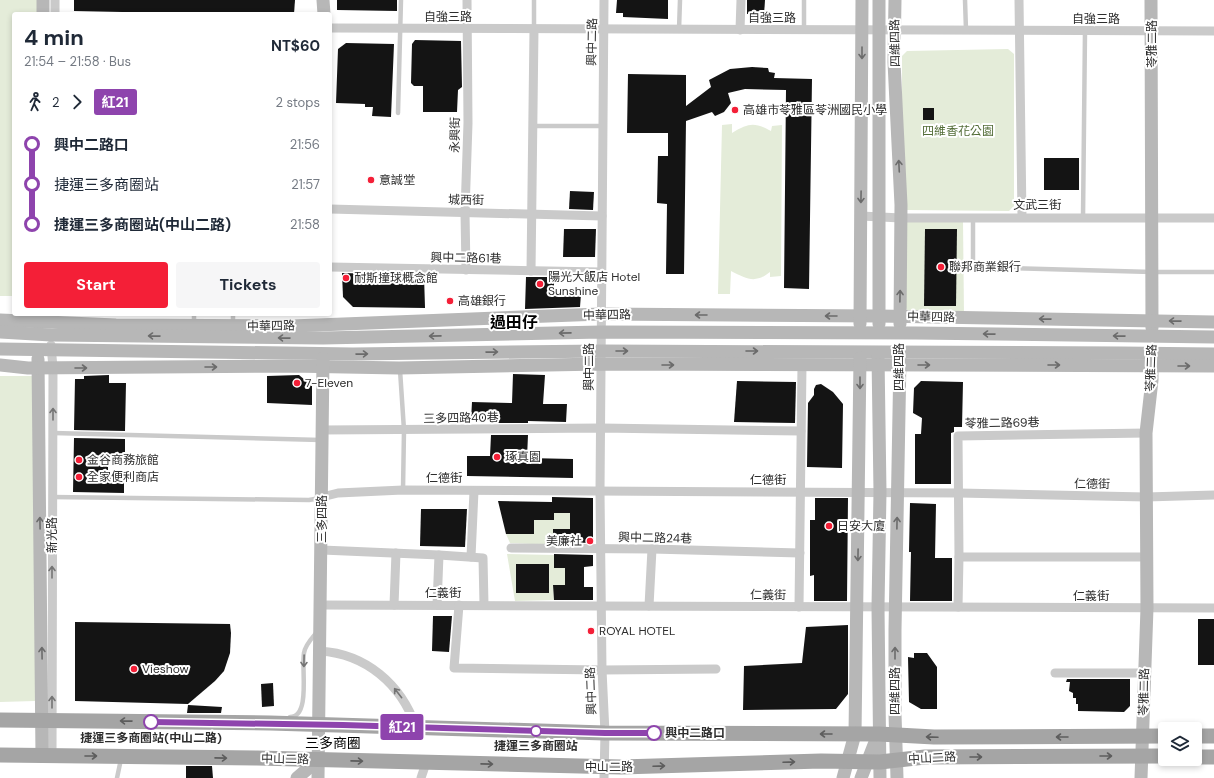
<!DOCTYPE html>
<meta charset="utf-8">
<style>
:root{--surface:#fff;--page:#f6f6f7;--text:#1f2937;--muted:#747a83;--accent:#f41f37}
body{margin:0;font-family:"DM Sans","Noto Sans TC",sans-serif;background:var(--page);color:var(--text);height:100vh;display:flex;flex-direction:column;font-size:15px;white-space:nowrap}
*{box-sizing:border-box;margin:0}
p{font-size:13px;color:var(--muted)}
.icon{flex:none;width:22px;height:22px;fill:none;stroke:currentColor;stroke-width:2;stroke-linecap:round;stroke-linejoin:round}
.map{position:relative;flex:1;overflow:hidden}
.side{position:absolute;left:12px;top:12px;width:320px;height:304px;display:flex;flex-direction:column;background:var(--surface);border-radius:4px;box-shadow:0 2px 6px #0003}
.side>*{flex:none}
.badge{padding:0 8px;border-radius:3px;font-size:14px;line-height:26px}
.buttons{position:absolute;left:1158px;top:722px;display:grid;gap:8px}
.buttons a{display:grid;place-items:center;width:44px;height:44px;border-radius:4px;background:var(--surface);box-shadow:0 2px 6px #0003;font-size:20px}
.map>.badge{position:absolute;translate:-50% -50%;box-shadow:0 0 0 2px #fff}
.legs{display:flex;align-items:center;gap:6px;height:44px;padding:0 12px;font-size:13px}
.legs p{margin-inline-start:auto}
.summary{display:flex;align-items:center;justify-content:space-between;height:68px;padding:0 12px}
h1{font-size:22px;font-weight:700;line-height:30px}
.primary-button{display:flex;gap:8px;margin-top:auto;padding:8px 12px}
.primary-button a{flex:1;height:46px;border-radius:4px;background:var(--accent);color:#fff;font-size:16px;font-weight:700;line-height:46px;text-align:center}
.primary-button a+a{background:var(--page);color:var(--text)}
ul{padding:0 12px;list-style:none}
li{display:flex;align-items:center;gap:14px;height:40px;font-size:15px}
li i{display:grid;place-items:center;width:6px;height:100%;margin:0 5px;background:currentColor}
li i::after{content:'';width:10px;height:10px;margin:-5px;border:3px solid;border-radius:50%;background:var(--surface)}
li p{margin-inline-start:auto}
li:first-child i{background:linear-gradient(#0000 50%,currentColor 0)}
li:last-child i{background:linear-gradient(currentColor 50%,#0000 0)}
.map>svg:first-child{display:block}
</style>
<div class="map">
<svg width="1214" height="778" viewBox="0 0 1214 778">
<rect width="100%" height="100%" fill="#fff"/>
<g fill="#e4ecd9">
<polygon points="0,0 38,0 38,14 14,14 14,296 0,296"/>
<polygon points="1008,49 1014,54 1014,206 1009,211 907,210 902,207 902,56 907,51"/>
<path d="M732,124V133C749,123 754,122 771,131L772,126L782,125L781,276L770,277V272C755,284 747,279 731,271L730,294H718L722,125Z"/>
<polygon points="905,220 963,221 964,314 907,310 904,304"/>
<polygon points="0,376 37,376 35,701 0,702"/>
<polygon points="554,513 570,513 570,529 553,529 553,545 510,543 506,534 534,534 534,523 527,520"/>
<polygon points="507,554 554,555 554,568 565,568 565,585 553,585 554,600 515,601"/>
</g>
<g fill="#141414">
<polygon points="74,0 295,0 294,14 219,14 74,11"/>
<polygon points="337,0 397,0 397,11 337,10"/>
<polygon points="617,0 668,0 668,19 623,17 623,13 616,13"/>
<polygon points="747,0 765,0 764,15 747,14"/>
<polygon points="415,40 461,41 462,87 458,90 457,112 423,112 423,86 414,86 411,83 412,44"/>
<polygon points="346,43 394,44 391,117 372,116 373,107 365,107 365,104 336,103 338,49"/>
<polygon points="752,67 768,68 769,72 775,73 774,78 812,79 809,289 784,288 786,90 745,89 728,93 731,103 724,112 715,116 712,112 686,121 684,274 666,274 667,204 657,203 658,156 668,156 668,133 627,133 628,74 686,75 686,106 711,87 709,80 730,69"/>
<rect x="923" y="108" width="11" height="12"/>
<rect x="1044" y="158" width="35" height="32"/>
<polygon points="570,191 594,192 593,210 569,209"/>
<polygon points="564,229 596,229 595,257 563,257"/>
<polygon points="925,229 957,229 956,306 924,306"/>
<polygon points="342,273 424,275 425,308 353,307 343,297"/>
<polygon points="526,277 554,277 554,293 581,294 580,307 525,309"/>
<polygon points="513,374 545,375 543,404 567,404 566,422 528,421 528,423 491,423 491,420 471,420 472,402 512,403"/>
<polygon points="109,375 109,383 126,383 125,431 74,430 75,379 84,379 84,376"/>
<polygon points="299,375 312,386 312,405 267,403 267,376"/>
<polygon points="737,381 796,382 795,423 734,422"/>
<polygon points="921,381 963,382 962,427 954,427 954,432 951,433 951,484 915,484 915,434 921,434 922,418 913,413 914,388"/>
<polygon points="821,384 833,392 843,404 842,468 807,467 808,403 814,395 814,389 816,385"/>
<polygon points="491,435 528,435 527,458 573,459 573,478 467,476 467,456 490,456"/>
<polygon points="74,438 125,439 125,458 108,458 108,475 124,476 124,493 73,492"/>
<polygon points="552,497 593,498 593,543 553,542 553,529 570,529 570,513 554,513 554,520 534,520 534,534 506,534 498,501 552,502"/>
<polygon points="815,498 848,498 847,601 814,601 814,575 810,576 810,520 815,520"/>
<polygon points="910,503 936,504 935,558 952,558 952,601 910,601 911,552 909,552"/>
<polygon points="421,509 467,509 465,547 420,546"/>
<polygon points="554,554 593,555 593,566 584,567 584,587 593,587 593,600 554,600 553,585 565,585 565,568 554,568"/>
<rect x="516" y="564" width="33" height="29"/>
<polygon points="433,616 452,616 449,652 432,651"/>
<rect x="1198" y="619" width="16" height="46"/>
<polygon points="75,622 230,624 231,633 230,653 224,671 215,681 188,704 75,701"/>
<polygon points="848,625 848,694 836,709 743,710 744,666 802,663 806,627"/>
<polygon points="914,653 927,653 937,667 937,709 921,709 909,702 908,657 914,658"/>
<polygon points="1067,679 1130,679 1130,706 1124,712 1078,711 1078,704 1076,704 1076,698 1073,698 1073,693 1069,691 1070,682 1066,682"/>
<polygon points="273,683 274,706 262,707 261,684"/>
<polygon points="188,705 222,707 221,713 187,713"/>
<polygon points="186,766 212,766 213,778 186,778"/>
</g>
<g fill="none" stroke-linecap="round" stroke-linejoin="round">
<g stroke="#cacaca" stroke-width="4.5">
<polyline points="804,0 804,30"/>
<polyline points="965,0 966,30"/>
<polyline points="534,29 534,0"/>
<polyline points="679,30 680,0"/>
<polyline points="398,113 401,0"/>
<polyline points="533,126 603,126"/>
<polyline points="973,217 973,267 1152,272 1214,272"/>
<polyline points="1083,218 1085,31"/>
<polyline points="194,314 194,325"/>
<polyline points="233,314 233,324"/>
<polyline points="400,370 404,430 403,490"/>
<polyline points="53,433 321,440"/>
<polyline points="52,497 309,500 320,498"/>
<path d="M290,717C311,717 301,667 304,653C305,645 312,638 317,632"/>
<polyline points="117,778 121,759"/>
</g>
<g stroke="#cacaca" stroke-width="9">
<polyline points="604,0 600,491 602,670 605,733 604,778"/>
<polyline points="1019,0 1022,217"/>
<polyline points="55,14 55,0"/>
<polyline points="330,28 1214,31"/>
<polyline points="740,30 741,0"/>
<polyline points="330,209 602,216"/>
<polyline points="861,216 901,218 1214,218"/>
<polyline points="330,267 601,272"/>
<polyline points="466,270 465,212 468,123 467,0"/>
<polyline points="531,271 534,29"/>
<polyline points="51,345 53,368 52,755"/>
<polyline points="322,430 601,428 801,431"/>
<polyline points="322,497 338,493 403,490 959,493 1146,497 1214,495"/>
<polyline points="511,548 652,549 800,553"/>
<polyline points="322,550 439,555 483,558 484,605"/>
<polyline points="471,557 474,491"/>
<polyline points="959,557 1146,557"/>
<polyline points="321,605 1214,608"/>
<polyline points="394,605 396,553"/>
<polyline points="437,605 439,555"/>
<polyline points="459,605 454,668 602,670 716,669"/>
<polyline points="649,606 652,549"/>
<polyline points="799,607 802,365"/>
<polyline points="958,607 959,557 958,436 1146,433"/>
<path d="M320,651C366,654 401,684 416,727"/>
<polyline points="1055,673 1145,673"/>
<polyline points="421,778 426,763"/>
</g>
<g stroke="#b7b7b7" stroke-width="13">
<polyline points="323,0 324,14"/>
<polyline points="879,0 879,324"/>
<polyline points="895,0 894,62 901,205 900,324"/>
<polyline points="1151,0 1152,328"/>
<polyline points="43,14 43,0"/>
<polyline points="0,320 116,325 292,326 601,314 879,316 1214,322"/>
<polyline points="860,324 862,0"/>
<polyline points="0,332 51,335 323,338 601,332 916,333 1214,337"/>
<polyline points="0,349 353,354 601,351 1122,353 1214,354"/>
<polyline points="878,356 880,492 878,607 880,778"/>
<polyline points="38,359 42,755"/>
<polyline points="0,365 28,368 291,366 399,368 601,364 1214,366"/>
<polyline points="297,778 318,760"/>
<polyline points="318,778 323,358"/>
<polyline points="843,778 855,734 860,358"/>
<polyline points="861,778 877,737"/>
<polyline points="897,778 895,714 895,630 900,358"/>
<polyline points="1141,778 1147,608 1146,433 1152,380 1152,358"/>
</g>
<g stroke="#a5a5a5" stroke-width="15">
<polyline points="0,720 270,723 605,733 879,734 934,737 1165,736"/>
<polyline points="1195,736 1214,736"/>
<polyline points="0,755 257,758 621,767 821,761 880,762 925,757 1165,756"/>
<polyline points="1195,757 1214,757"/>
</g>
</g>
<defs><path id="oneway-shaft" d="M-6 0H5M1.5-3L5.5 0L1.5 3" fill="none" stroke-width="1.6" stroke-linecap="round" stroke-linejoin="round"/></defs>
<g stroke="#6b6b6b">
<use href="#oneway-shaft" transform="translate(862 53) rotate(90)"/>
<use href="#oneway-shaft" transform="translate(899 166) rotate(-93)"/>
<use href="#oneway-shaft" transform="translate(861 197) rotate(91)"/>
<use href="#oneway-shaft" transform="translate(900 296) rotate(-89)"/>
<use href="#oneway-shaft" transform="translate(701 315) rotate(-180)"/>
<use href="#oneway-shaft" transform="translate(831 316) rotate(-180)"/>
<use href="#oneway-shaft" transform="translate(1045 319) rotate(-179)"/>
<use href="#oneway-shaft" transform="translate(1175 321) rotate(-179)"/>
<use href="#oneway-shaft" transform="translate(565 333) rotate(179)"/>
<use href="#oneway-shaft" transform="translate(989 334) rotate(-179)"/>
<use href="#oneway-shaft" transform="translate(154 336) rotate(-179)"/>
<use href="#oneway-shaft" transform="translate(435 336) rotate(179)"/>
<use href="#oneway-shaft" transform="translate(1119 336) rotate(-179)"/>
<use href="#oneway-shaft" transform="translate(284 338) rotate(-179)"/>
<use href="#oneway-shaft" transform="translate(622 351)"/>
<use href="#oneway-shaft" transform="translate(752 351)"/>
<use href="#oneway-shaft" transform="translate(492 352) rotate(-1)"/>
<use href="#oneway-shaft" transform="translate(362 354) rotate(-1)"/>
<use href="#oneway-shaft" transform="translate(668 365)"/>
<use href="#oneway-shaft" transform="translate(924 365)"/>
<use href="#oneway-shaft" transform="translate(1054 365)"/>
<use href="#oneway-shaft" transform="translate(1184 366)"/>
<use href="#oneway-shaft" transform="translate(211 367)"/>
<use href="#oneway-shaft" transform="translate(81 368)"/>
<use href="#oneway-shaft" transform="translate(860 383) rotate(90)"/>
<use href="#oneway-shaft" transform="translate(40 523) rotate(-91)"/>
<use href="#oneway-shaft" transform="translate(897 523) rotate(-89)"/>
<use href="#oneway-shaft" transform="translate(858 555) rotate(91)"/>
<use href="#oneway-shaft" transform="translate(42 653) rotate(-91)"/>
<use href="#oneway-shaft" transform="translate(895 653) rotate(-90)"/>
</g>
<g stroke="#747474">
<use href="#oneway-shaft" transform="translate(53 414) rotate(-90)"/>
<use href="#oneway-shaft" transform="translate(52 572) rotate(-90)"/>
<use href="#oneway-shaft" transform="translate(304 661) rotate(91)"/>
<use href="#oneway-shaft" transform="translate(398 693) rotate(-128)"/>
<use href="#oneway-shaft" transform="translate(52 702) rotate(-90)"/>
</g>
<g stroke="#5d5d5d">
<use href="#oneway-shaft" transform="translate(126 721) rotate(-179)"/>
<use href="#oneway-shaft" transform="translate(826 734) rotate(180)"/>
<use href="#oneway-shaft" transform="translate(932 737) rotate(-178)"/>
<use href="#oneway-shaft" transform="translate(1062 737) rotate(180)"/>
<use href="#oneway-shaft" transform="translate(91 756)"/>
<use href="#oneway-shaft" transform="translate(1106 756)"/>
<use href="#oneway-shaft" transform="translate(976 757)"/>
<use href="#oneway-shaft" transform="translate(221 758) rotate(1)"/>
<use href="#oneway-shaft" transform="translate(357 761) rotate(1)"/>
<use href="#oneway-shaft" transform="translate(789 762) rotate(-2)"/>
<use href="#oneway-shaft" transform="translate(487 764) rotate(1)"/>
<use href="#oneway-shaft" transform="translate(659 766) rotate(-2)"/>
</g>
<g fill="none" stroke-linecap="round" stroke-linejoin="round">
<defs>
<polyline id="line-1" points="151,722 343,725 605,733 654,733"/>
</defs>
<use href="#line-1" stroke="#fff" stroke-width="9"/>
<use href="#line-1" stroke="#8e44ad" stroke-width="6"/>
</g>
<g fill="#f41f37" stroke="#fff" stroke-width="1.5">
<circle cx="735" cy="110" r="4"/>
<circle cx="371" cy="180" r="4"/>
<circle cx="941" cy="267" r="4"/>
<circle cx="346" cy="278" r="4"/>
<circle cx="540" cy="284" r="4"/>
<circle cx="450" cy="301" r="4"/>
<circle cx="297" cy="383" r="4"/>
<circle cx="497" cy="457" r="4"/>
<circle cx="79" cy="460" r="4"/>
<circle cx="79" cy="477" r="4"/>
<circle cx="829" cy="526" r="4"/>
<circle cx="590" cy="541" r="4"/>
<circle cx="591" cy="631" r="4"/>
<circle cx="134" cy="669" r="4"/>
</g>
<g fill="#fff" stroke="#8e44ad" stroke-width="2">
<circle cx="151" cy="722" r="7"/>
<circle cx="536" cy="731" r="5"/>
<circle cx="654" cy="733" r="7"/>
</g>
<g text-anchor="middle" stroke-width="4" stroke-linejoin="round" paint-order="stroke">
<g font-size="12" fill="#2d2d2d" stroke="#fff">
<text x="448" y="21">自強三路</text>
<text x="772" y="22">自強三路</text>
<text x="1096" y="23">自強三路</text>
<text transform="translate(592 42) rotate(-89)" y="4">興中二路</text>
<text transform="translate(895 43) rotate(-91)" y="4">四維四路</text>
<text transform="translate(1152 44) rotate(-90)" y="4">苓雅二路</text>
<text transform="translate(455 135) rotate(-89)" y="4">永興街</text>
<text transform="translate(466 200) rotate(1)" y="4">城西街</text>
<text x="1037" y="209">文武三街</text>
<text transform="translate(466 258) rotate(1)" y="4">興中二路61巷</text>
<text transform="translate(607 315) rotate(-1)" y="4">中華四路</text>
<text transform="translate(931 317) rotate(1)" y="4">中華四路</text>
<text transform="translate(271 326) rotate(-1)" y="4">中華四路</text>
<text transform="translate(589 367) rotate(-90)" y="4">興中二路</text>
<text transform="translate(899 367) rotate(-90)" y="4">四維四路</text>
<text transform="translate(1151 368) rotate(-88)" y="4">苓雅二路</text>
<text transform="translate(461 418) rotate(-1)" y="4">三多四路40巷</text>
<text transform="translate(1002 423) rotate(-1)" y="4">苓雅二路69巷</text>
<text x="444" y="482">仁德街</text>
<text x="768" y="484">仁德街</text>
<text transform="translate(1092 484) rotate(1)" y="4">仁德街</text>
<text transform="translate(322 519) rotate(-90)" y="4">三多四路</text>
<text transform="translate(52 535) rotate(-90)" y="4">新光路</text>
<text transform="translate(655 538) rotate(1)" y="4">興中二路24巷</text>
<text x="443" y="597">仁義街</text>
<text transform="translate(768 595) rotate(1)" y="4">仁義街</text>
<text x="1091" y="600">仁義街</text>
<text transform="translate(591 691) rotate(-92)" y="4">興中二路</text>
<text transform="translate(895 691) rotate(-90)" y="4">四維四路</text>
<text transform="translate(1144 692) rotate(-89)" y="4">苓雅二路</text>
<text transform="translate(932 758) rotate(-3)" y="4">中山二路</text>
<text transform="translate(285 759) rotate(1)" y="4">中山二路</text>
<text x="609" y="771">中山二路</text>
</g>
<g font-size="12" fill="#2d2d2d" stroke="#fff" text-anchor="start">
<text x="743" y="114">高雄市苓雅區苓洲國民小學</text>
<text x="379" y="184">意誠堂</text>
<text x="949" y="271">聯邦商業銀行</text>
<text x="548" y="281">陽光大飯店 Hotel<tspan x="548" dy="14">Sunshine</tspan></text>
<text x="354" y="282">耐斯撞球概念館</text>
<text x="458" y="305">高雄銀行</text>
<text x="305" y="387">7-Eleven</text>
<text x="505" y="461">琢真園</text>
<text x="87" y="464">金谷商務旅館</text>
<text x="87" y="481">全家便利商店</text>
<text x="837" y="530">日安大廈</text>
<text x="582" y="545" text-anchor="end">美廉社</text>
<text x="599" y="635">ROYAL HOTEL</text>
<text x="142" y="673">Vieshow</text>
</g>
<g font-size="12" fill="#526c37" stroke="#fff">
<text x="958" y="135">四維香花公園</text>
</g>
<g font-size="12" font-weight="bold" fill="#2d2d2d" stroke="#fff">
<text x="665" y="737" text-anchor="start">興中二路口</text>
<text x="151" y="742">捷運三多商圈站(中山二路)</text>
<text x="536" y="750">捷運三多商圈站</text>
</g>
<g font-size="14" fill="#000" stroke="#fff">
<text x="333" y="748">三多商圈</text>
</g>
<g font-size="16" font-weight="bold" fill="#000" stroke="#fff">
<text x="514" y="328">過田仔</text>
</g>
</g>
</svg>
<div class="buttons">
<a><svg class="icon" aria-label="layers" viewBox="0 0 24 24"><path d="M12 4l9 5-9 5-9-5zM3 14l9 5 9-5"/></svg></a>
</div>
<b class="badge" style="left:402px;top:727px;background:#8e44ad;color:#fff">紅21</b>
<section class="side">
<div class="summary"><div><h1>4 min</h1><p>21:54 – 21:58 · Bus</p></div><b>NT$60</b></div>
<div class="legs"><svg class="icon" aria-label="walk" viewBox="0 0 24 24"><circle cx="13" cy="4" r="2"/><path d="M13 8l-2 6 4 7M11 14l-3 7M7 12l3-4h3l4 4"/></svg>2<svg class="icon" aria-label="forward" viewBox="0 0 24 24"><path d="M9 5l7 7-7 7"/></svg><b class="badge" style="background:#8e44ad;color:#fff">紅21</b><p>2 stops</p></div>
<ul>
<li><i style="color:#8e44ad"></i><b>興中二路口</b><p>21:56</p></li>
<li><i style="color:#8e44ad"></i><span>捷運三多商圈站</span><p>21:57</p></li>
<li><i style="color:#8e44ad"></i><b>捷運三多商圈站(中山二路)</b><p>21:58</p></li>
</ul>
<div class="primary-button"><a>Start</a><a>Tickets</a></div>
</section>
</div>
